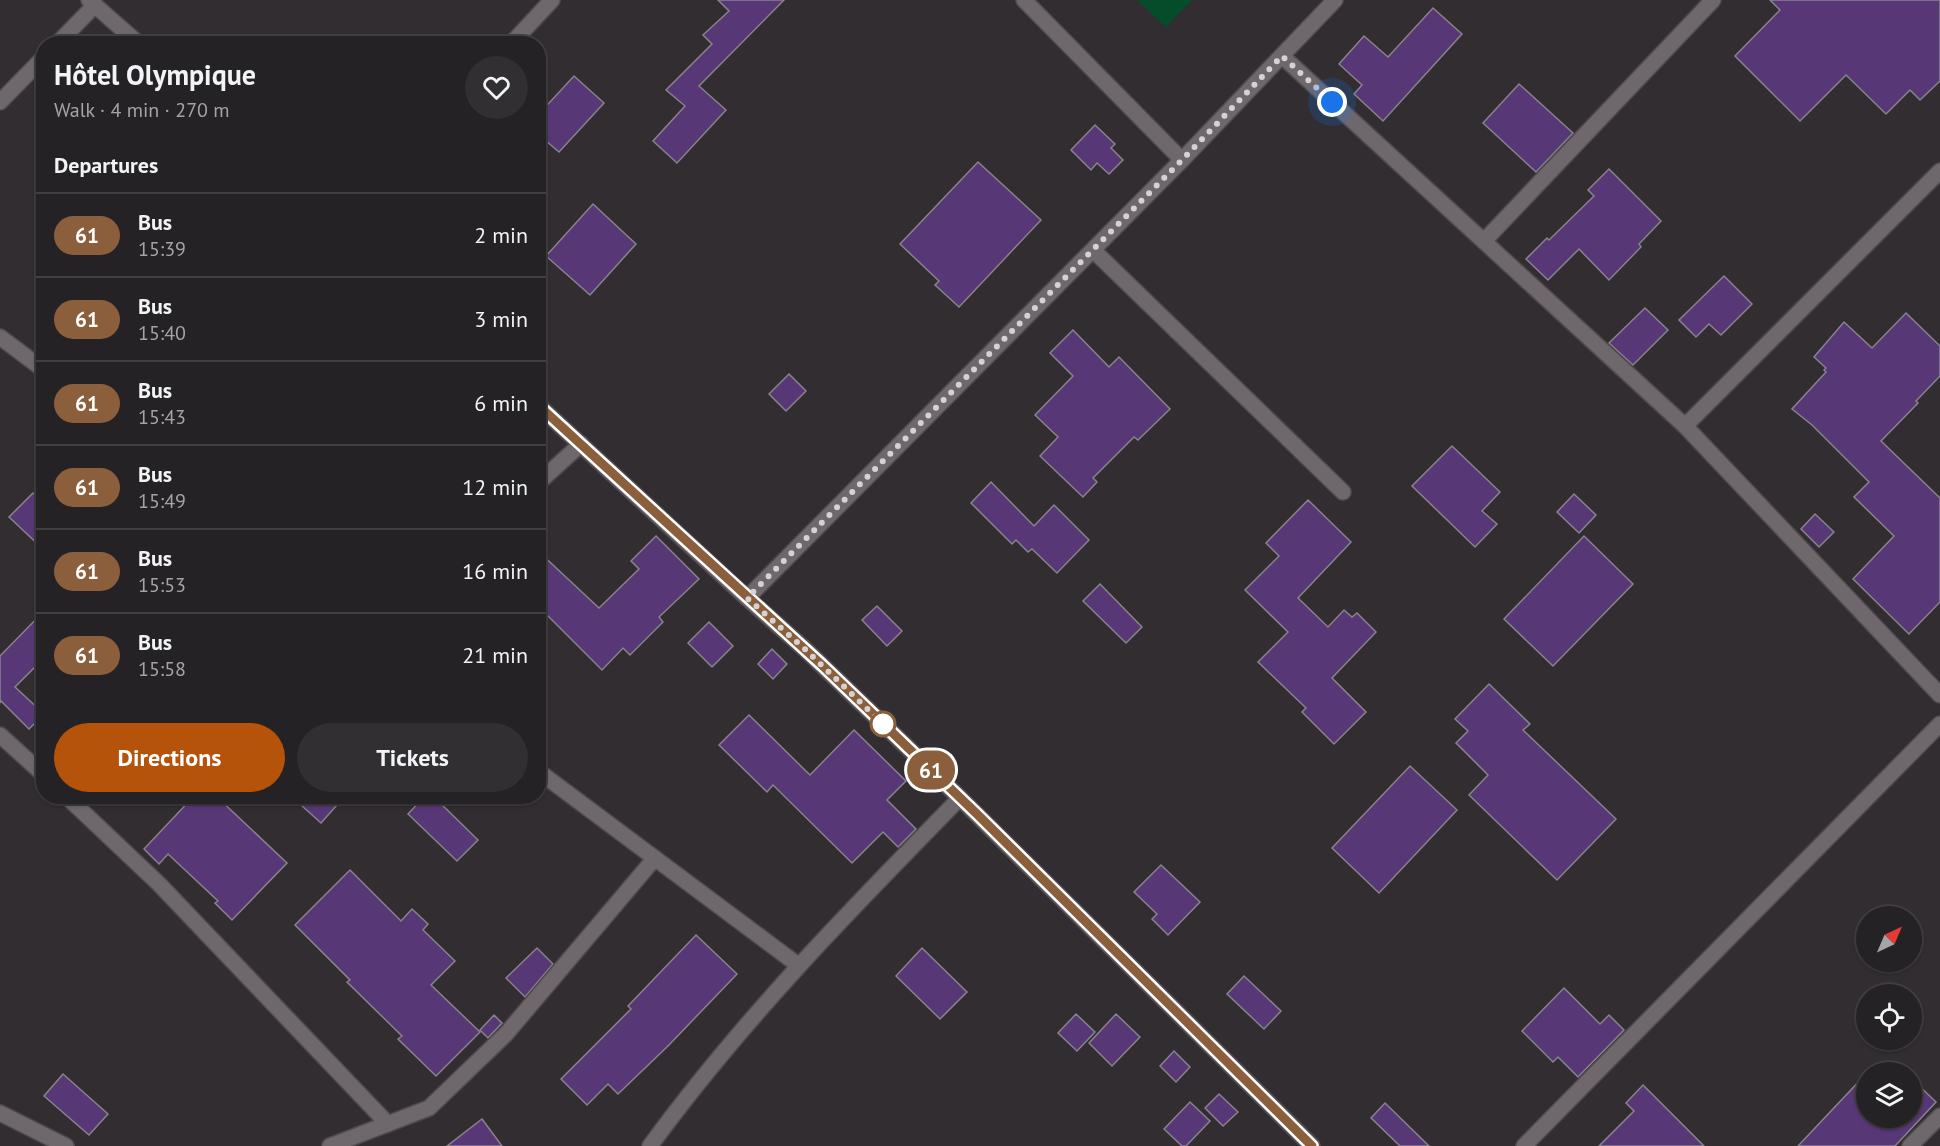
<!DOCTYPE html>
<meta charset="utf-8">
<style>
:root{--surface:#252225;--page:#312f32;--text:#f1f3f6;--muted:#a3a4a7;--line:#423f42;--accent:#b45309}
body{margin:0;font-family:"PT Sans",sans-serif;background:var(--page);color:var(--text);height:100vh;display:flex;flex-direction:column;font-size:22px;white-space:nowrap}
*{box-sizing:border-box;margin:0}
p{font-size:20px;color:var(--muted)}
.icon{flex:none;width:33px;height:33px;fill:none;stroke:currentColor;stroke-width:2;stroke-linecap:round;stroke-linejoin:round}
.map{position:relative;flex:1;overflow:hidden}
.panel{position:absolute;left:36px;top:36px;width:510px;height:768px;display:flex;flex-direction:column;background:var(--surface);border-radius:24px;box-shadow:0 2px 4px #0004,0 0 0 2px var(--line)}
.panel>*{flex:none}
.badge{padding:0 12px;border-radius:20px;font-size:21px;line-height:39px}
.needle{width:39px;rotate:44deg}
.controls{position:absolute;left:1856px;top:906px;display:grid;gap:12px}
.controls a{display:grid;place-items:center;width:66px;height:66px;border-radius:50%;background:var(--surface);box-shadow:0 2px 4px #0004,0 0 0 2px var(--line);font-size:30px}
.you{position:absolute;width:30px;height:30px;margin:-15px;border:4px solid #fff;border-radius:50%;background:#1a73e8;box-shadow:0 0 0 9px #1a73e833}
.map>.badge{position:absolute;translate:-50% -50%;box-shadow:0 0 0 3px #fff}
h2{padding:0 18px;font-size:22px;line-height:54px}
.round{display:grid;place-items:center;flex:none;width:63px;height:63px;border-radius:32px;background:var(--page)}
.head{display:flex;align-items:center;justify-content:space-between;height:102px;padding:0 18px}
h1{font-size:28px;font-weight:800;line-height:45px}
.action{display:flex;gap:12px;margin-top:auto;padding:12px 18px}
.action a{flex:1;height:69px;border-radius:36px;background:var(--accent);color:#fff;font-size:24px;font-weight:800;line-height:69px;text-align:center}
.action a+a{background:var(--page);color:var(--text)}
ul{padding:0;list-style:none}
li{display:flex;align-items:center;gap:18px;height:84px;padding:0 18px;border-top:2px solid var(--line)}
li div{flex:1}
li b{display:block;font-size:22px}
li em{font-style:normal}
li .badge{min-width:66px;font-weight:700;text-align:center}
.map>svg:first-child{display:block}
</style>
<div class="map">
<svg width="1940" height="1146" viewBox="0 0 1940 1146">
<rect width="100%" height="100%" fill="#312d31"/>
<polygon fill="#054d2a" points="1137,0 1192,0 1166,27"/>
<g fill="#583777" stroke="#86848a" stroke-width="1.5">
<polygon points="718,0 784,0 699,86 726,110 677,163 653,141 685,106 666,90 712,44 703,35 729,11"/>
<polygon points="1770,0 1940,0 1940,81 1920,100 1910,90 1886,114 1846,75 1800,121 1735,56 1780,10"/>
<polygon points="1433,8 1462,34 1383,121 1354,94 1362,85 1339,64 1364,36 1388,57"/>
<polygon points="574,76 604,103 559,152 538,134 538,115"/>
<polygon points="1519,84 1573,133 1536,172 1483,123"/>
<polygon points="1095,125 1115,144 1111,148 1123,160 1109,174 1097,163 1091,170 1071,150"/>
<polygon points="978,162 1041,220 959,307 935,285 939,281 900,244"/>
<polygon points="1609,169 1661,221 1639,244 1641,247 1609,280 1579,249 1548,280 1526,259 1547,238 1549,240 1594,196 1588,190"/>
<polygon points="593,204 636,244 590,295 546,256"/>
<polygon points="1724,276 1752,304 1721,335 1709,324 1696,337 1679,320"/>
<polygon points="1645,308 1668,330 1633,365 1609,343"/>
<polygon points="1906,313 1940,346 1940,376 1916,401 1918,403 1881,441 1940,498 1940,602 1909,634 1853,579 1894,536 1854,497 1869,482 1812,425 1792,409 1826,372 1824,370 1826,368 1814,357 1844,322 1872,348"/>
<polygon points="1073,330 1109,367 1119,357 1170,409 1138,440 1134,437 1093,478 1097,482 1083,497 1040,456 1058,437 1035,415 1073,376 1050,353"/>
<polygon points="789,374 806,391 786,411 769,394"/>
<polygon points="1452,446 1500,492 1482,511 1497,524 1475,547 1412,486"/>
<polygon points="991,482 1034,526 1054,505 1089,540 1057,573 1032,549 1028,552 1016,540 1012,544 971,503"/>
<polygon points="33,493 44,503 44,550 9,517"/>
<polygon points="1574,494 1596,515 1579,533 1557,512"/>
<polygon points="1308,500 1351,542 1298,598 1328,627 1344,610 1352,617 1357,613 1376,632 1332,678 1366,712 1334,744 1302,712 1306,708 1258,662 1288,632 1245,590 1279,556 1266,543"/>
<polygon points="1815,514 1834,532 1819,547 1801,529"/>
<polygon points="656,536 699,579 659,617 663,622 630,655 623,648 602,670 538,606 538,551 599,608 639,569 631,561"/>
<polygon points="1584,536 1633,584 1553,666 1504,619"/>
<polygon points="1100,584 1142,627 1126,643 1083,601"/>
<polygon points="877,606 902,631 887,646 862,620"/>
<polygon points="44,611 44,658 15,687 44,714 29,729 1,701 0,703 0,656"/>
<polygon points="709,622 733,646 712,667 688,643"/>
<polygon points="772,649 787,664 773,679 758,664"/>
<polygon points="1489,684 1530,724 1523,730 1616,819 1557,880 1469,795 1488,775 1456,743 1468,731 1455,719"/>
<polygon points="749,715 810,775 854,730 906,781 887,800 916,829 898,847 883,832 852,863 773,785 767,792 719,745"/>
<polygon points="1410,766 1457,810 1379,893 1332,848"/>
<polygon points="194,796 216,796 287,863 232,920 215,903 218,901 168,854 159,864 144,849"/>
<polygon points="291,796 345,796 321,823"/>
<polygon points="425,796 433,796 478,840 457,861 408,814"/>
<polygon points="1161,865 1200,902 1168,935 1152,919 1157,914 1134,892"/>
<polygon points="350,870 401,921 412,909 428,924 423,930 455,961 431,985 480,1032 436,1076 398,1039 402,1036 347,982 350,980 295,925"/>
<polygon points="696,935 737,974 669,1045 618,1094 608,1084 587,1105 561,1079 631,1009 628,1006"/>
<polygon points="537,948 553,964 525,997 506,978"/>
<polygon points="922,948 967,992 940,1019 896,976"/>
<polygon points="1244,976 1281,1011 1264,1029 1227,994"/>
<polygon points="1564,988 1600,1024 1609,1015 1624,1030 1578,1077 1558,1057 1553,1062 1522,1031"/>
<polygon points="1076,1014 1095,1032 1077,1051 1058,1033"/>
<polygon points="1116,1014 1140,1037 1112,1066 1089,1043"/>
<polygon points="494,1015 502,1023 488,1038 480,1030"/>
<polygon points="1174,1051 1190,1067 1176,1082 1160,1066"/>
<polygon points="63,1074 108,1114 89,1135 44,1096"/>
<polygon points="1866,1074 1866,1118 1911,1118 1911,1078 1936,1102 1895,1146 1798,1146"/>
<polygon points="1643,1085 1704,1146 1599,1146 1634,1111 1626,1103"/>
<polygon points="1219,1094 1238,1112 1223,1126 1205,1108"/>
<polygon points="1190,1102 1210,1121 1186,1146 1182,1146 1164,1129"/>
<polygon points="1385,1103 1429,1146 1400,1146 1371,1118"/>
<polygon points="482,1119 502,1146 447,1146"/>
</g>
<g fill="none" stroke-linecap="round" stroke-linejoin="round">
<defs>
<g id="minor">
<polyline points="1024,0 1182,160"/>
<polyline points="57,44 95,5"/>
<polyline points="1282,56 1685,426 1940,695"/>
<polyline points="0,102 44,57"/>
<polyline points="1484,241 1713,0"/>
<polyline points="1093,250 1343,492"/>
<polyline points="0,337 44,370"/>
<polyline points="1685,426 1940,171"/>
<polyline points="538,483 581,444"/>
<polyline points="747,598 1182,160 1335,0"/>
<polyline points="0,735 44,775"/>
<polyline points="538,771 798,965"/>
<polyline points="66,796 159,884 388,1124"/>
<polyline points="0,1113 66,1146"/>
<polyline points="330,1146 429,1108 506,1034 655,858"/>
<path d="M650,1146C742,1020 851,909 960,798"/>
<polyline points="1524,1146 1940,724"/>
<polyline points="1910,1146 1940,1116"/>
</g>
<g id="tertiary">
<polyline points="89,0 139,44"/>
<polyline points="511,44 552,0"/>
<polyline points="538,405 747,598 807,651 960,798 1312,1146"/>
</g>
</defs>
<use href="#minor" stroke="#4e4a4e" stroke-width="18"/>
<use href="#tertiary" stroke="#4e4a4e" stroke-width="18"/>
<use href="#minor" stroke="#6e686d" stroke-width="15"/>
<use href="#tertiary" stroke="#6e686d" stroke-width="15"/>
</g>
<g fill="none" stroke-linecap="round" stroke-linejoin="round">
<defs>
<polyline id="line" points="538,405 822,665 977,814 1312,1146"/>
</defs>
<use href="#line" stroke="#fff" stroke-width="14"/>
<use href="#line" stroke="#8b5e3c" stroke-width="9"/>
<polyline stroke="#d5d2d5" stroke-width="6" stroke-dasharray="0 10.8" points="883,724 807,651 747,598 1182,160 1282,56 1332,102"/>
</g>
<circle fill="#fff" stroke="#8b5e3c" stroke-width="3" cx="883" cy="724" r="12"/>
</svg>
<div class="controls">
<a><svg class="needle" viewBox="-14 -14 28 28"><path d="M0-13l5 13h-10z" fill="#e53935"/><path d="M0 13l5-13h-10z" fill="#a3a4a7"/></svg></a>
<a><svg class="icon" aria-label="locate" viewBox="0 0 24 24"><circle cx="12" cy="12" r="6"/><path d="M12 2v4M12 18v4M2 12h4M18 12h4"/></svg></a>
<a><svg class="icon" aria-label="layers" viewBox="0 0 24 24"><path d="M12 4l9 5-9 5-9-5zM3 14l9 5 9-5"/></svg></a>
</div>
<div class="you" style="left:1332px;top:102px"></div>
<b class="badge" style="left:931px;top:770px;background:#8b5e3c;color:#fff">61</b>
<section class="panel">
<div class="head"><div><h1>Hôtel Olympique</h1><p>Walk · 4 min · 270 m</p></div><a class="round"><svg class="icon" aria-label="heart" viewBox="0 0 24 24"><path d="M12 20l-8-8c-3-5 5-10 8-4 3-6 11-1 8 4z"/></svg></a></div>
<h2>Departures</h2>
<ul>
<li><span class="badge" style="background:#8b5e3c;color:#fff">61</span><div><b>Bus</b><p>15:39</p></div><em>2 min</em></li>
<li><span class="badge" style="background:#8b5e3c;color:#fff">61</span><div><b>Bus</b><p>15:40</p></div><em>3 min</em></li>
<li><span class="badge" style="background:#8b5e3c;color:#fff">61</span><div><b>Bus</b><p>15:43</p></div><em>6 min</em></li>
<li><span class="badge" style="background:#8b5e3c;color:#fff">61</span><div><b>Bus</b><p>15:49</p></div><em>12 min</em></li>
<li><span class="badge" style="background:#8b5e3c;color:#fff">61</span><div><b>Bus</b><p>15:53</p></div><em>16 min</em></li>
<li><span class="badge" style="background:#8b5e3c;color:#fff">61</span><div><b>Bus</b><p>15:58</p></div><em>21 min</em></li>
</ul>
<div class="action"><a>Directions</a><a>Tickets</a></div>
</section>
</div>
